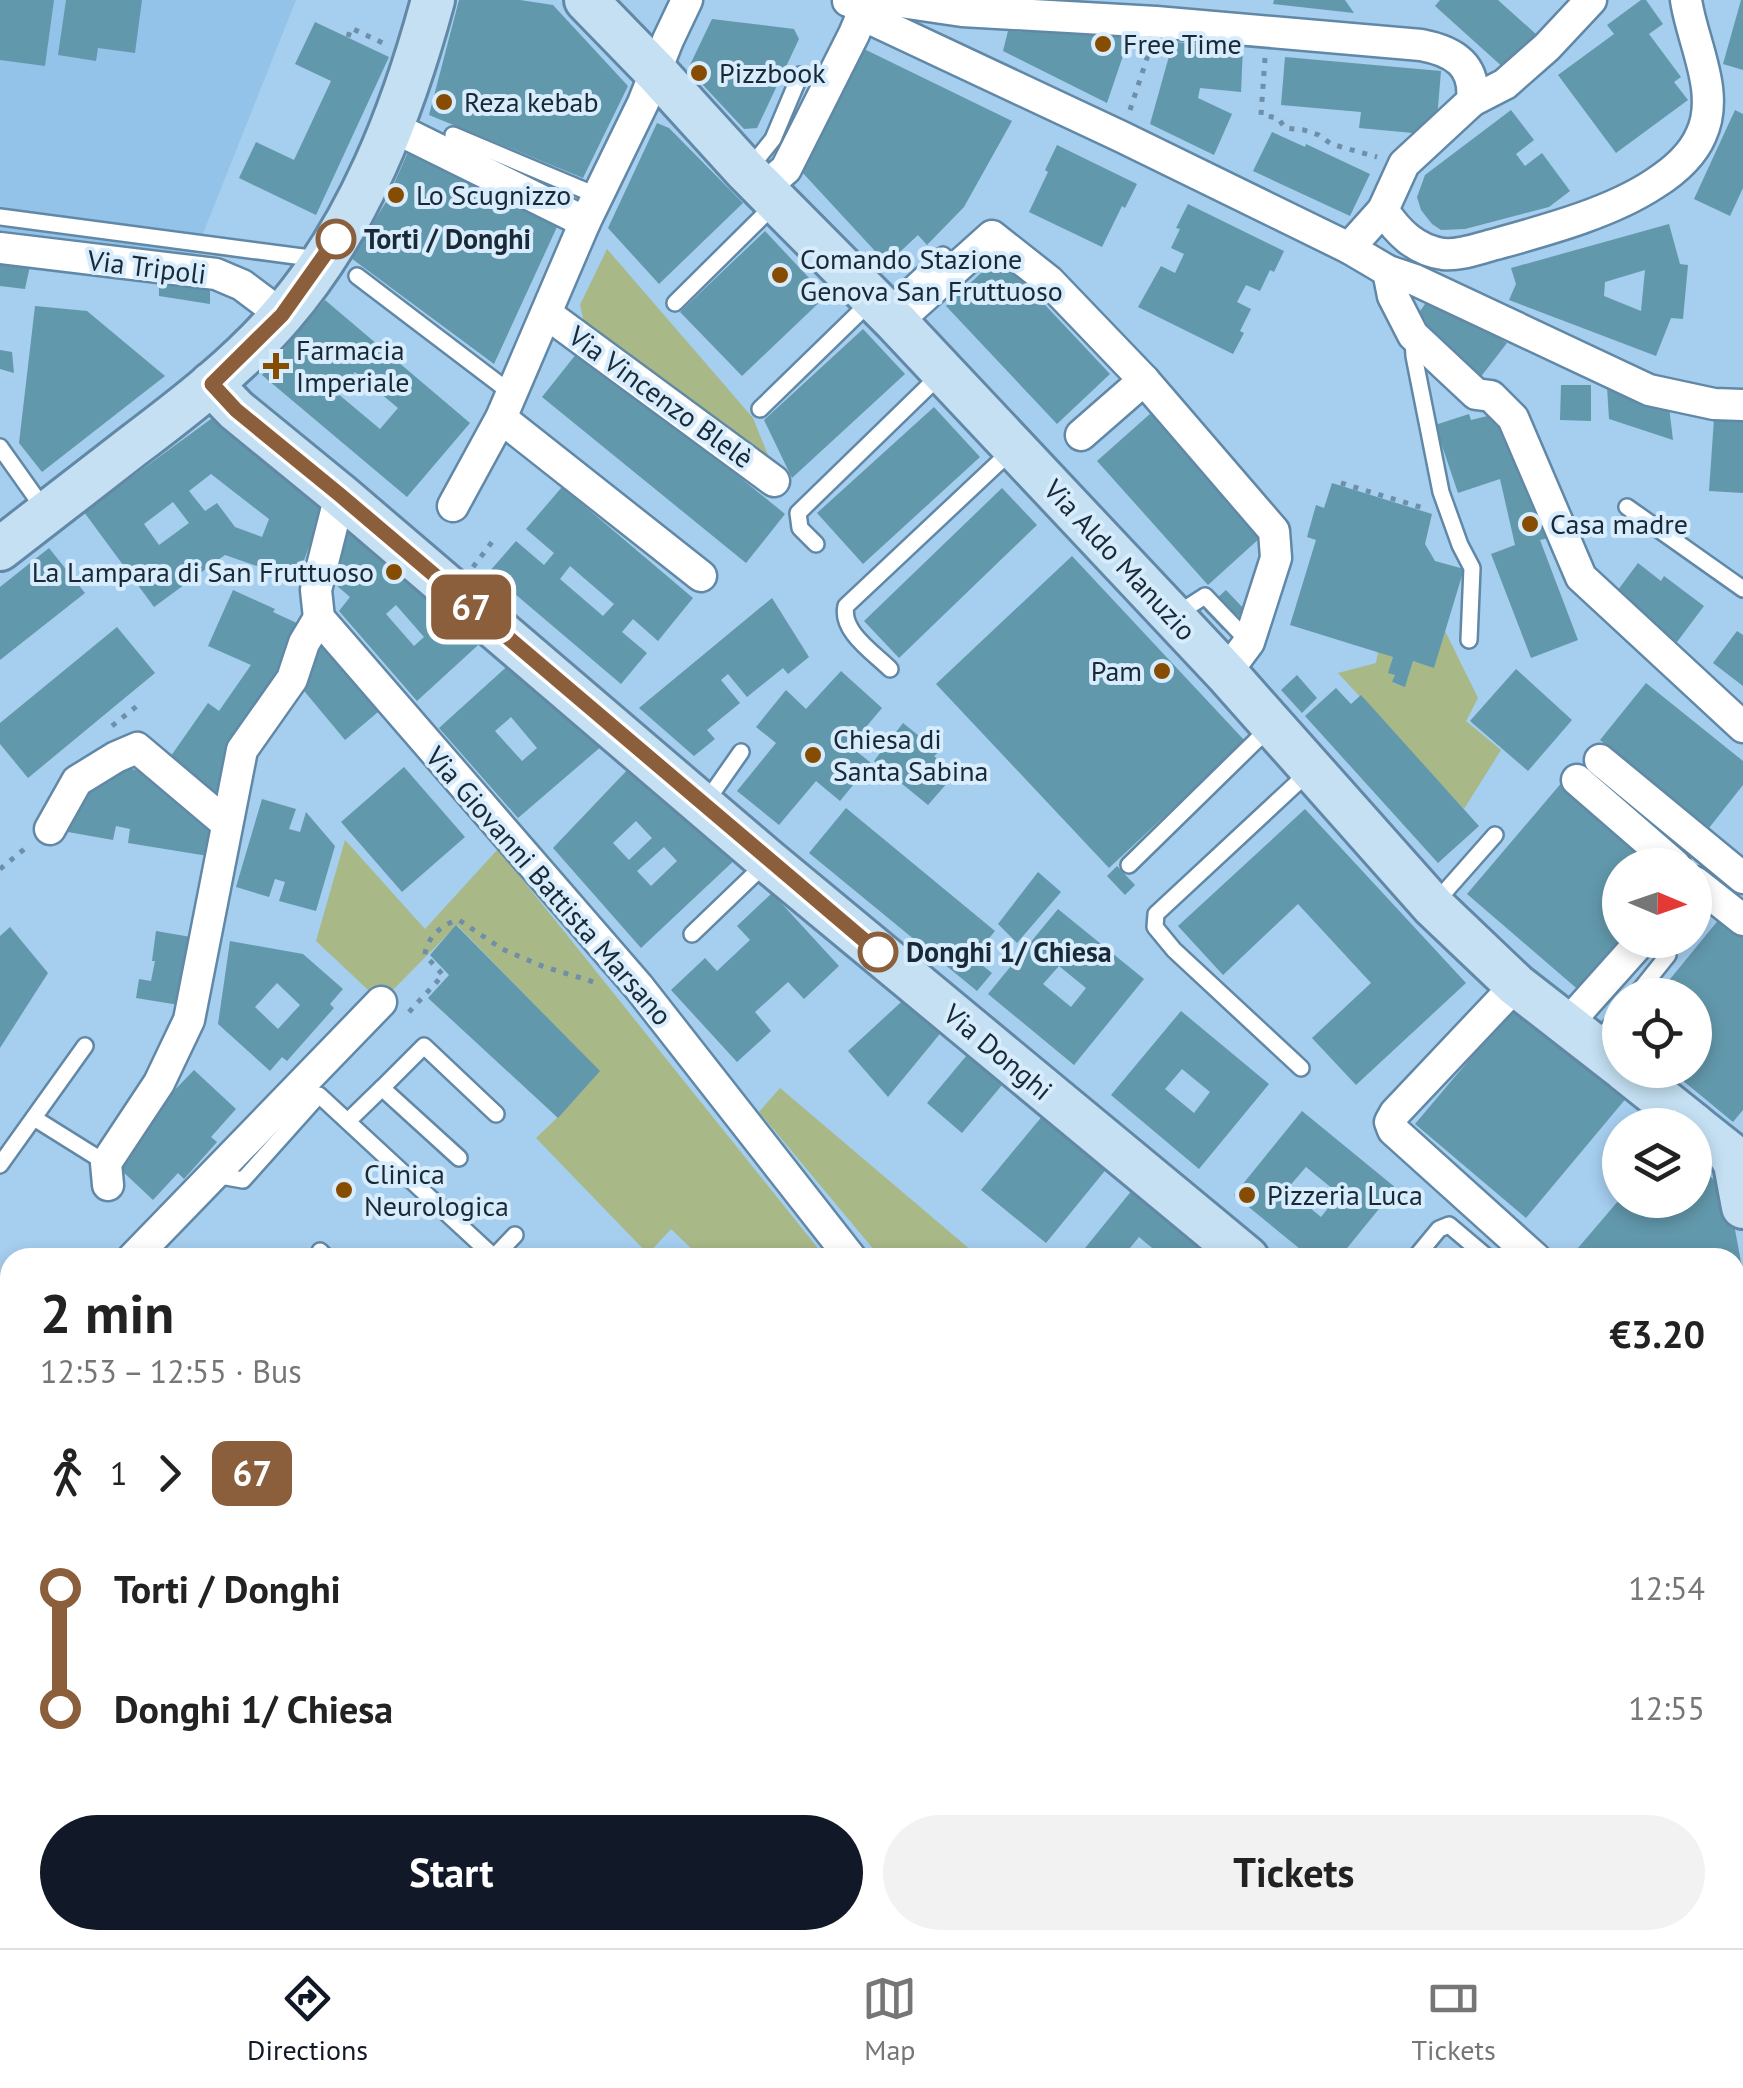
<!DOCTYPE html>
<meta charset="utf-8">
<style>
:root{--surface:#fff;--page:#f2f2f2;--text:#222;--muted:#767676;--line:#e0e0e0;--accent:#111827}
body{margin:0;font-family:"PT Sans",sans-serif;background:var(--page);color:var(--text);height:100vh;display:flex;flex-direction:column;font-size:38px;white-space:nowrap}
*{box-sizing:border-box;margin:0}
p{font-size:32px;color:var(--muted)}
.icon{flex:none;width:55px;height:55px;fill:none;stroke:currentColor;stroke-width:2;stroke-linecap:round;stroke-linejoin:round}
.map{position:relative;flex:1;overflow:hidden}
.details{position:absolute;left:0px;top:1248px;width:1745px;height:702px;display:flex;flex-direction:column;background:var(--surface);border-radius:30px 30px 0 0;box-shadow:0 5px 15px #0003}
.details>*{flex:none}
.badge{padding:0 20px;border-radius:15px;font-size:35px;line-height:65px}
.needle{width:65px;rotate:92deg}
.controls{position:absolute;left:1602px;top:848px;display:grid;gap:20px}
.controls a{display:grid;place-items:center;width:110px;height:110px;border-radius:50%;background:var(--surface);box-shadow:0 5px 15px #0003;font-size:50px}
.map>.badge{position:absolute;translate:-50% -50%;box-shadow:0 0 0 5px #fff}
.legs{display:flex;align-items:center;gap:15px;height:110px;padding:0 40px;font-size:32px}
.legs p{margin-inline-start:auto}
.summary{display:flex;align-items:center;justify-content:space-between;height:170px;padding:0 40px}
h1{font-size:55px;font-weight:700;line-height:75px}
.button{display:flex;gap:20px;margin-top:auto;padding:20px 40px}
.button a{flex:1;height:115px;border-radius:60px;background:var(--accent);color:#fff;font-size:40px;font-weight:700;line-height:115px;text-align:center}
.button a+a{background:var(--page);color:var(--text)}
ul{padding:0 40px;list-style:none}
li{display:flex;align-items:center;gap:35px;height:120px;font-size:38px}
li i{display:grid;place-items:center;width:15px;height:100%;margin:0 12px;background:currentColor}
li i::after{content:'';width:25px;height:25px;margin:-12px;border:8px solid;border-radius:50%;background:var(--surface)}
li p{margin-inline-start:auto}
li:first-child i{background:linear-gradient(#0000 50%,currentColor 0)}
li:last-child i{background:linear-gradient(currentColor 50%,#0000 0)}
.dock{display:flex;justify-content:space-around;align-items:center;height:140px;border-top:2px solid var(--line);background:var(--surface);font-size:28px;color:var(--muted)}
.dock a{display:grid;justify-items:center;gap:5px}
.dock .selected{color:var(--accent)}
.map>svg:first-child{display:block}
</style>
<div class="map">
<svg width="1743" height="1948" viewBox="0 0 1743 1948">
<rect width="100%" height="100%" fill="#a5ceef"/>
<g fill="#94c3e9">
<polygon points="0,0 296,0 194,256 0,232"/>
<polygon points="1735,1816 1743,1823 1743,1948 567,1948 575,1940 1735,1940"/>
</g>
<g fill="#a8b887">
<polygon points="607,249 753,418 774,470 584,322 580,305"/>
<polygon points="1445,631 1478,698 1466,721 1501,750 1464,809 1338,673 1376,663 1378,652 1393,657 1389,673 1395,675 1393,683 1405,686 1413,661 1434,667"/>
<polygon points="345,840 425,929 498,849 825,1257 700,1257 671,1229 648,1254 536,1138 558,1117 599,1071 457,925 381,1002 316,941"/>
<polygon points="780,1088 979,1257 880,1257 759,1112"/>
<polygon points="1735,1684 1743,1691 1743,1823 1735,1816"/>
</g>
<g fill="#6298ac" fill-rule="evenodd">
<polygon points="0,0 54,0 45,66 0,60"/>
<polygon points="66,0 142,0 135,53 98,48 96,61 58,55"/>
<polygon points="459,0 520,0 553,5 628,86 583,178 429,115"/>
<polygon points="1274,0 1345,0 1354,13 1273,4"/>
<polygon points="1440,0 1498,0 1537,35 1506,70 1435,6"/>
<polygon points="1641,0 1646,0 1663,24 1649,34 1681,77 1674,82 1688,100 1616,153 1558,75 1614,34 1607,25"/>
<polygon points="1741,0 1743,0 1743,70 1723,64"/>
<polygon points="712,19 794,29 799,39 757,128 744,129 688,69"/>
<polygon points="315,22 389,57 316,215 239,178 256,142 294,160 331,81 295,64"/>
<polygon points="1008,31 1130,35 1107,103 1003,51"/>
<polygon points="1173,42 1243,47 1241,92 1200,88 1198,98 1232,114 1214,155 1150,124"/>
<polygon points="862,48 1012,121 964,207 927,245 918,235 887,264 801,171"/>
<polygon points="1285,57 1441,71 1437,119 1413,133 1359,128 1361,112 1281,105"/>
<polygon points="1511,110 1534,140 1516,154 1525,166 1542,153 1570,191 1549,207 1465,229 1441,230 1432,224 1421,210 1417,197 1425,175"/>
<polygon points="1735,110 1743,114 1743,188 1730,216 1694,199"/>
<polygon points="657,123 669,128 743,203 659,284 608,228"/>
<polygon points="1272,132 1305,147 1306,144 1370,174 1350,216 1253,171"/>
<polygon points="411,145 562,216 494,364 351,258 386,202"/>
<polygon points="1057,145 1137,184 1125,208 1122,206 1102,247 1029,212 1048,172 1045,170"/>
<polygon points="1188,204 1284,251 1274,272 1270,270 1260,291 1246,285 1237,302 1251,309 1240,331 1244,333 1233,354 1138,307 1161,266 1175,273 1184,254 1171,248 1180,229 1176,228"/>
<path d="M1669,224L1680,264L1688,265L1683,319L1671,318L1656,356L1509,300L1516,284L1511,268ZM1645,270L1641,311L1604,296L1605,282Z"/>
<polygon points="765,231 826,296 742,376 680,312"/>
<polygon points="999,256 1110,374 1057,424 946,306"/>
<polygon points="0,262 30,266 25,289 0,286"/>
<polygon points="159,281 210,290 210,304 159,296"/>
<polygon points="1430,297 1507,343 1476,383 1413,321"/>
<path d="M325,300L470,423L407,497L262,375ZM355,372L398,408L380,429L337,393Z"/>
<polygon points="35,306 87,311 165,376 42,472 19,443"/>
<polygon points="863,329 905,374 792,478 764,420"/>
<polygon points="581,348 785,514 746,563 542,397"/>
<polygon points="0,350 12,352 14,373 0,369"/>
<polygon points="1561,385 1591,385 1591,421 1560,420"/>
<polygon points="1607,387 1669,407 1673,440 1609,419"/>
<polygon points="934,407 980,457 863,564 817,513"/>
<polygon points="1504,412 1553,537 1540,540 1578,640 1531,658 1491,554 1515,545 1500,479 1458,493 1435,425 1469,414 1471,420"/>
<polygon points="1151,413 1261,537 1208,585 1097,461"/>
<path d="M215,416L325,502L297,580L225,555L154,607L84,512ZM211,474L269,519L262,537L235,527L217,503L205,511L189,491ZM173,502L189,523L159,545L144,524Z"/>
<polygon points="1714,419 1743,421 1743,493 1709,491"/>
<polygon points="1332,483 1432,514 1425,544 1435,561 1464,569 1434,668 1413,661 1405,687 1392,682 1395,675 1388,673 1393,657 1290,625 1316,540 1307,537 1316,505 1324,508"/>
<path d="M562,487L693,598L658,641L633,619L622,632L647,653L621,684L489,572L516,541L544,565L554,553L526,529ZM570,566L614,604L603,616L560,579Z"/>
<polygon points="1002,488 1037,525 899,658 864,621"/>
<path d="M345,518L488,636L417,701L339,611L350,597L329,579ZM396,605L424,637L414,646L386,614Z"/>
<polygon points="49,548 85,593 0,660 0,587"/>
<polygon points="1072,556 1245,741 1109,868 936,684"/>
<polygon points="1638,563 1661,581 1664,576 1704,606 1677,642 1615,594"/>
<polygon points="233,590 275,609 273,612 301,625 280,673 224,754 232,760 217,807 166,763 208,703 219,711 251,665 208,646"/>
<polygon points="1226,590 1245,610 1223,630 1204,610"/>
<polygon points="772,598 809,657 788,674 783,668 747,697 728,674 721,680 740,703 707,730 715,739 694,756 639,708"/>
<polygon points="117,627 155,673 28,778 0,744 0,723"/>
<polygon points="1737,631 1743,635 1743,686 1713,663"/>
<polygon points="319,641 378,712 345,740 300,686"/>
<path d="M513,661L610,739L518,818L439,728ZM511,717L537,748L522,761L495,731Z"/>
<polygon points="1516,669 1572,720 1528,771 1470,721"/>
<polygon points="841,671 882,708 850,746 871,763 840,801 816,781 779,825 737,791 776,743 756,727 786,690 806,709"/>
<polygon points="1297,675 1317,698 1302,713 1281,690"/>
<polygon points="1646,683 1743,761 1743,785 1709,828 1600,740"/>
<polygon points="1336,688 1351,704 1361,695 1479,826 1438,863 1305,716"/>
<polygon points="903,723 939,752 934,756 955,774 928,805 874,761"/>
<path d="M633,764L740,855L641,948L553,848ZM636,821L652,838L629,860L613,843ZM664,847L677,861L651,886L637,871Z"/>
<polygon points="114,766 155,773 214,826 208,856 128,843 130,829 116,826 113,840 68,832 77,781"/>
<polygon points="404,767 465,837 402,892 341,822"/>
<polygon points="1563,781 1660,865 1620,865 1620,940 1627,940 1582,993 1467,894"/>
<polygon points="262,799 296,809 289,829 300,832 306,812 335,846 316,911 279,901 285,882 275,879 269,897 236,887"/>
<polygon points="846,808 995,931 973,958 992,973 977,991 809,853"/>
<polygon points="1305,809 1466,983 1356,1085 1312,1038 1371,983 1298,904 1223,975 1178,926"/>
<polygon points="1117,866 1135,885 1125,895 1107,876"/>
<polygon points="1038,872 1061,892 1017,943 998,924"/>
<polygon points="772,893 839,966 804,999 788,982 755,1012 771,1031 737,1062 671,990 705,958 717,971 750,940 737,926"/>
<path d="M1058,909L1144,979L1074,1065L988,994ZM1059,966L1086,988L1071,1007L1043,984Z"/>
<polygon points="1720,918 1743,937 1743,1110 1733,1122 1670,1070 1695,1070 1695,995 1657,995"/>
<polygon points="456,925 600,1071 558,1118 428,998 449,975 430,955"/>
<polygon points="10,927 48,973 0,1048 0,936"/>
<polygon points="156,931 191,937 179,1005 136,998 139,979 151,981 155,961 152,961"/>
<path d="M230,941L303,954L343,989L330,1004L334,1008L310,1035L287,1061L282,1057L270,1071L218,1024ZM277,983L300,1005L278,1029L255,1007Z"/>
<polygon points="911,993 948,1024 888,1097 848,1051"/>
<polygon points="1517,1003 1628,1096 1526,1218 1415,1124"/>
<path d="M1181,1011L1269,1084L1199,1169L1111,1095ZM1182,1069L1210,1092L1194,1113L1165,1089Z"/>
<polygon points="972,1049 1007,1079 962,1133 927,1103"/>
<polygon points="194,1070 236,1109 211,1137 217,1142 184,1179 178,1173 153,1200 120,1169 165,1100"/>
<path d="M1302,1111L1396,1188L1339,1258H1311L1234,1195ZM1306,1167L1339,1194L1321,1217L1287,1189Z"/>
<polygon points="1044,1114 1108,1167 1046,1243 981,1190"/>
<polygon points="1695,1163 1713,1179 1725,1201 1734,1224 1743,1273 1735,1286 1735,1258 1574,1258 1572,1255 1619,1200 1695,1200"/>
<polygon points="1137,1184 1213,1258 1164,1258 1139,1237 1125,1254 1129,1258 1077,1258"/>
<polygon points="1740,1332 1743,1335 1743,1416 1735,1410 1735,1338"/>
<polygon points="10,1448 10,1522 0,1513 0,1459"/>
<polygon points="1743,1510 1743,1616 1735,1611 1735,1520"/>
<polygon points="0,1641 10,1650 3,1658 10,1664 10,1672 4,1678 10,1683 10,1724 0,1715"/>
<polygon points="10,1738 10,1798 0,1788 0,1749"/>
<polygon points="0,1844 10,1853 10,1940 40,1940 48,1948 0,1948"/>
<polygon points="69,1940 168,1940 177,1948 61,1948"/>
<polygon points="795,1940 887,1940 880,1948 803,1948"/>
<polygon points="1008,1940 1093,1940 1085,1948 1000,1948"/>
<polygon points="1454,1940 1625,1940 1634,1948 1463,1948"/>
</g>
<g fill="none" stroke-linecap="round" stroke-linejoin="round">
<defs>
<g id="lane">
<polyline points="453,135 598,196"/>
<polyline points="749,169 773,139 800,75"/>
<polyline points="0,217 318,259"/>
<polyline points="357,276 511,393"/>
<polyline points="675,303 774,205"/>
<polyline points="887,307 943,255"/>
<polyline points="1413,339 1414,356 1441,492 1460,545 1472,568 1469,640"/>
<polyline points="760,409 870,302"/>
<polyline points="0,447 44,509"/>
<polyline points="1627,507 1743,589"/>
<polyline points="816,544 800,528 798,513 940,375"/>
<polyline points="1174,616 1205,596 1249,642"/>
<path d="M890,669C874,653 840,631 846,606L1011,451"/>
<polyline points="706,802 741,752"/>
<polyline points="1129,865 1269,728"/>
<polyline points="1435,903 1495,835"/>
<polyline points="692,934 766,863"/>
<polyline points="1636,995 1668,955"/>
<polyline points="1597,1043 1620,1014"/>
<polyline points="1301,1068 1174,950 1155,927 1156,914 1311,770"/>
<polyline points="382,1088 424,1046 496,1114"/>
<polyline points="34,1118 106,1163"/>
<polyline points="348,1121 382,1088 459,1158"/>
<polyline points="0,1165 85,1046"/>
<polyline points="215,1175 243,1180 319,1095 494,1257 515,1235"/>
<polyline points="320,1251 327,1258"/>
<polyline points="1415,1258 1439,1229 1449,1225 1488,1258"/>
<polyline points="343,1940 344,1948"/>
<polyline points="639,1940 648,1948"/>
<polyline points="725,1940 734,1948"/>
<polyline points="1282,1940 1291,1948"/>
<polyline points="1334,1940 1343,1948"/>
<polyline points="1434,1940 1435,1948"/>
<polyline points="951,1948 959,1940"/>
<polyline points="1141,1948 1148,1940"/>
<polyline points="1733,1948 1743,1937"/>
</g>
<g id="street">
<path d="M848,1H894L962,11L1156,22L1421,45C1453,51 1476,64 1472,101"/>
<polyline points="853,1 862,15 1122,137 1349,248 1388,271 1415,280 1649,390 1714,404 1743,405"/>
<polyline points="411,136 585,222"/>
<polyline points="763,189 786,169 854,34 862,15"/>
<path d="M1383,210C1398,232 1415,250 1443,254C1461,256 1479,248 1496,244C1546,230 1610,213 1654,184C1673,172 1692,156 1701,135C1721,93 1692,42 1686,0"/>
<polyline points="0,248 216,274 242,285 282,315"/>
<polyline points="1349,248 1383,210 1404,164 1472,101 1505,84 1547,47 1591,0"/>
<polyline points="1388,271 1393,296 1413,335 1476,394 1491,396 1513,418 1581,577 1743,727"/>
<polyline points="547,314 774,481"/>
<polyline points="896,322 992,236 1049,281 1144,380 1081,435"/>
<polyline points="1144,380 1274,531 1276,558 1249,642 1226,673"/>
<polyline points="501,418 701,576"/>
<polyline points="340,495 316,590 319,618 638,986 851,1258"/>
<polyline points="453,506 501,418 585,222 643,103 668,40 687,0"/>
<polyline points="1600,760 1743,878"/>
<polyline points="1577,780 1675,865"/>
<polyline points="50,829 77,781 116,757 137,748 227,824"/>
<polyline points="1695,882 1743,920"/>
<polyline points="1516,985 1395,1113 1390,1122 1393,1130 1535,1258"/>
<polyline points="1567,1024 1642,940"/>
<polyline points="108,1185 106,1163 159,1083 189,1020 242,750 292,679 304,643 319,618"/>
<polyline points="133,1258 381,1002"/>
<polyline points="0,1397 10,1387"/>
<polyline points="1735,1437 1743,1445"/>
<polyline points="0,1580 10,1590"/>
<polyline points="270,1948 277,1940"/>
<polyline points="318,1948 320,1940"/>
<polyline points="490,1948 491,1940"/>
</g>
<g id="secondary">
<polyline points="586,0 656,72 747,172 896,322 1226,673 1433,906 1516,985 1620,1066"/>
<polyline points="211,384 236,410 340,495 768,861 1247,1258"/>
<path d="M0,549C44,515 89,480 133,446C186,406 239,365 282,315C359,226 403,111 433,0"/>
<polyline points="1625,1070 1694,1125"/>
<polyline points="1695,1126 1729,1153 1735,1164 1743,1207"/>
<polyline points="1735,1654 1743,1660"/>
</g>
</defs>
<use href="#lane" stroke="#6188a6" stroke-width="20"/>
<use href="#street" stroke="#6188a6" stroke-width="35"/>
<use href="#secondary" stroke="#6188a6" stroke-width="48"/>
<g stroke="#6f8ea7" stroke-width="5" stroke-dasharray="5 8" stroke-linecap="butt">
<polyline points="348,37 351,28 387,45"/>
<polyline points="1265,58 1261,115 1278,118 1285,128 1304,130 1319,135 1331,144 1377,157"/>
<polyline points="1130,110 1150,49"/>
<polyline points="1341,483 1423,508"/>
<polyline points="473,567 492,542"/>
<polyline points="112,726 137,706"/>
<polyline points="0,869 28,846"/>
<path d="M409,1012L443,975L425,955C426,938 443,923 459,920L502,949L542,966L597,983"/>
<polyline points="595,1940 603,1948"/>
</g>
<use href="#lane" stroke="#fff" stroke-width="15"/>
<use href="#street" stroke="#fff" stroke-width="30"/>
<use href="#secondary" stroke="#c4e0f2" stroke-width="42"/>
</g>
<g fill="none" stroke-linecap="round" stroke-linejoin="round">
<defs>
<polyline id="line-1" points="336,239 282,315 212,384 236,410 340,495 878,952"/>
</defs>
<use href="#line-1" stroke="#fff" stroke-width="22"/>
<use href="#line-1" stroke="#8b5e3c" stroke-width="15"/>
</g>
<g fill="#864c02" stroke="#d7ecfd" stroke-width="4">
<circle cx="1103" cy="44" r="10"/>
<circle cx="699" cy="73" r="10"/>
<circle cx="444" cy="102" r="10"/>
<circle cx="396" cy="195" r="10"/>
<circle cx="780" cy="275" r="10"/>
<path d="M271 351h10v10h10v10h-10v10h-10v-10h-10v-10h10z"/>
<circle cx="1530" cy="524" r="10"/>
<circle cx="394" cy="572" r="10"/>
<circle cx="1162" cy="671" r="10"/>
<circle cx="813" cy="755" r="10"/>
<circle cx="344" cy="1190" r="10"/>
<circle cx="1247" cy="1195" r="10"/>
</g>
<g fill="#fff" stroke="#8b5e3c" stroke-width="5">
<circle cx="336" cy="239" r="18"/>
<circle cx="878" cy="952" r="18"/>
</g>
<g text-anchor="middle" stroke-width="8" stroke-linejoin="round" paint-order="stroke">
<g font-size="28" fill="#192935" stroke="#d7ecfd" text-anchor="start">
<text x="1123" y="54">Free Time</text>
<text x="719" y="83">Pizzbook</text>
<text x="464" y="112">Reza kebab</text>
<text x="416" y="205">Lo Scugnizzo</text>
<text x="800" y="269">Comando Stazione<tspan x="800" dy="32">Genova San Fruttuoso</tspan></text>
<text x="296" y="360">Farmacia<tspan x="296" dy="32">Imperiale</tspan></text>
<text x="1550" y="534">Casa madre</text>
<text x="374" y="582" text-anchor="end">La Lampara di San Fruttuoso</text>
<text x="1142" y="681" text-anchor="end">Pam</text>
<text x="833" y="749">Chiesa di<tspan x="833" dy="32">Santa Sabina</tspan></text>
<text x="364" y="1184">Clinica<tspan x="364" dy="32">Neurologica</tspan></text>
<text x="1267" y="1205">Pizzeria Luca</text>
</g>
<g font-size="28" font-weight="bold" fill="#192935" stroke="#d7ecfd" text-anchor="start">
<text x="364" y="249">Torti / Donghi</text>
<text x="906" y="962">Donghi 1/ Chiesa</text>
</g>
<g font-size="28" fill="#192935" stroke="#d7ecfd">
<text transform="translate(147 267) rotate(7)" y="10">Via Tripoli</text>
<text transform="translate(661 397) rotate(36)" y="10">Via Vincenzo Blelè</text>
<text transform="translate(1120 560) rotate(47)" y="10">Via Aldo Manuzio</text>
<text transform="translate(549 886) rotate(49)" y="10">Via Giovanni Battista Marsano</text>
<text transform="translate(998 1052) rotate(40)" y="10">Via Donghi</text>
</g>
</g>
</svg>
<div class="controls">
<a><svg class="needle" viewBox="-14 -14 28 28"><path d="M0-13l5 13h-10z" fill="#e53935"/><path d="M0 13l5-13h-10z" fill="#767676"/></svg></a>
<a><svg class="icon" aria-label="locate" viewBox="0 0 24 24"><circle cx="12" cy="12" r="6"/><path d="M12 2v4M12 18v4M2 12h4M18 12h4"/></svg></a>
<a><svg class="icon" aria-label="layers" viewBox="0 0 24 24"><path d="M12 4l9 5-9 5-9-5zM3 14l9 5 9-5"/></svg></a>
</div>
<b class="badge" style="left:471px;top:607px;background:#8b5e3c;color:#fff">67</b>
<section class="details">
<div class="summary"><div><h1>2 min</h1><p>12:53 – 12:55 · Bus</p></div><b>€3.20</b></div>
<div class="legs"><svg class="icon" aria-label="walk" viewBox="0 0 24 24"><circle cx="13" cy="4" r="2"/><path d="M13 8l-2 6 4 7M11 14l-3 7M7 12l3-4h3l4 4"/></svg>1<svg class="icon" aria-label="forward" viewBox="0 0 24 24"><path d="M9 5l7 7-7 7"/></svg><b class="badge" style="background:#8b5e3c;color:#fff">67</b></div>
<ul>
<li><i style="color:#8b5e3c"></i><b>Torti / Donghi</b><p>12:54</p></li>
<li><i style="color:#8b5e3c"></i><b>Donghi 1/ Chiesa</b><p>12:55</p></li>
</ul>
<div class="button"><a>Start</a><a>Tickets</a></div>
</section>
</div>
<nav class="dock">
<a class="selected"><svg class="icon" aria-label="directions" viewBox="0 0 24 24"><path d="M12 3l9 9-9 9-9-9zM9 14v-3h6M13 9l2 2-2 2"/></svg>Directions</a>
<a><svg class="icon" aria-label="map" viewBox="0 0 24 24"><path d="M3 6l6-2 6 2 6-2v14l-6 2-6-2-6 2zM9 4v14M15 6v14"/></svg>Map</a>
<a><svg class="icon" aria-label="tickets" viewBox="0 0 24 24"><path d="M3 7h18v10H3zM15 7v10"/></svg>Tickets</a>
</nav>
